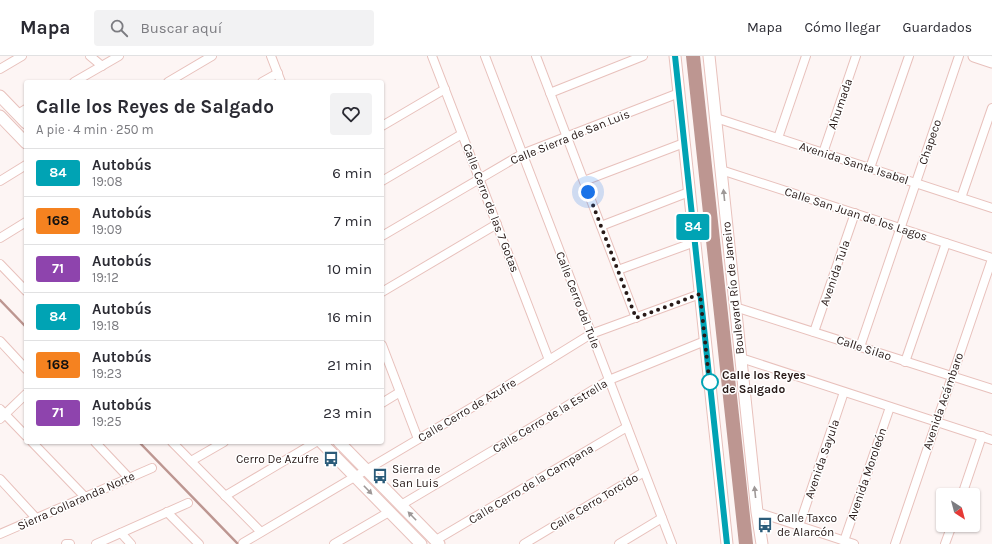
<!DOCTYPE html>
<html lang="es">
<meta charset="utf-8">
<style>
:root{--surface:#fff;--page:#f2f2f3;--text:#2b2b33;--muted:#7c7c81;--line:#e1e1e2}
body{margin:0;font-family:Karla,sans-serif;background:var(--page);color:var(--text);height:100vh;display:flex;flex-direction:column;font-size:15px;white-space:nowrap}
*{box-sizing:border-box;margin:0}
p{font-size:13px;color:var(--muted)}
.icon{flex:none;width:22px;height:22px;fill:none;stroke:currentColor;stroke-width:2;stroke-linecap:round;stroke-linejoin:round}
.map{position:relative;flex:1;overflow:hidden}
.panel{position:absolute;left:24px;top:24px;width:360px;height:364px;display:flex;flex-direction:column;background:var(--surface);border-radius:4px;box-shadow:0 1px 3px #0004}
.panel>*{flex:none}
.badge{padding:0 8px;border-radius:3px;font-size:14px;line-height:26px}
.needle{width:26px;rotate:144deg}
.fabs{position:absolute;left:936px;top:432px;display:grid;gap:8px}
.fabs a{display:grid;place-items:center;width:44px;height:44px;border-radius:4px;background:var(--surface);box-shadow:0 1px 3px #0004;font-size:20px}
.you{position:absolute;width:20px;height:20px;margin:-10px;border:3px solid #fff;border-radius:50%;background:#1a73e8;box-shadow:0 0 0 6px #1a73e833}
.map>.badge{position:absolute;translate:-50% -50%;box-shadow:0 0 0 2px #fff}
.round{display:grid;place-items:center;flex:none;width:42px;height:42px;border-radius:4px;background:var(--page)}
.summary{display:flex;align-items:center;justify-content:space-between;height:68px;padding:0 12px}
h1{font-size:19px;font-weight:700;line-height:30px}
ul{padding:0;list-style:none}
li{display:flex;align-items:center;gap:12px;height:48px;padding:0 12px;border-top:1px solid var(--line)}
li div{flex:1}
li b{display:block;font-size:15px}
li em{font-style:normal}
li .badge{min-width:44px;font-weight:700;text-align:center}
header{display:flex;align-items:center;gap:24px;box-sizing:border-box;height:56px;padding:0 20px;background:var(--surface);border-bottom:1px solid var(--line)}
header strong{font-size:19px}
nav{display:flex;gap:22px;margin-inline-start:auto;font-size:14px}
.search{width:280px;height:36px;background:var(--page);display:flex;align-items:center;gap:10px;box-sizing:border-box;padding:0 14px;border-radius:4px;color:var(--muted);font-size:15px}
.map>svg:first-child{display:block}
</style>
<header>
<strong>Mapa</strong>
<div class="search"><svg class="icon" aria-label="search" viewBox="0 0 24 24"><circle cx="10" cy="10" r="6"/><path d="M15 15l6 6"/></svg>Buscar aquí</div>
<nav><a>Mapa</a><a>Cómo llegar</a><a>Guardados</a></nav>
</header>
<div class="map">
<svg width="992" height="488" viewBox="0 0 992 488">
<rect width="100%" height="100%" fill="#fdf5f4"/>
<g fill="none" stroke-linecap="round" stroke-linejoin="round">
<g stroke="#bd9691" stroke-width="2.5">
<polyline points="0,244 26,271"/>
<polyline points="139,386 238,488"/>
</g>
<polyline stroke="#bd9691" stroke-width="14" points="693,0 746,488"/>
<defs>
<g id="street">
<polyline points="90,0 102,10"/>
<polyline points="271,0 281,26"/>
<polyline points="432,0 549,304"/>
<polyline points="485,0 672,488"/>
<polyline points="536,0 636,262"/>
<polyline points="0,13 22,0"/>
<polyline points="74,26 119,0"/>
<polyline points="168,26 212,0"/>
<polyline points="262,26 278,17"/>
<polyline points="550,37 643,0"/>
<polyline points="18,58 26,53"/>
<polyline points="716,62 992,152"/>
<polyline points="382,70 445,33"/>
<polyline points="778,82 806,0"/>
<polyline points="823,97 856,0"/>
<polyline points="870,112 909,0"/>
<polyline points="721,114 992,202"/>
<polyline points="0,125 26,109"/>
<polyline points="382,125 462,78"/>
<polyline points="584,125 684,87"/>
<polyline points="961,142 992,52"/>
<polyline points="601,170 689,136"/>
<polyline points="382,180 522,98 679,37"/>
<polyline points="0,182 26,166"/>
<polyline points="0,208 26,235"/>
<polyline points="618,214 695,186"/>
<polyline points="382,236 497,168"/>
<polyline points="735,251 992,333"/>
<polyline points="814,276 855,157"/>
<polyline points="0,285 26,313"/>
<polyline points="382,289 418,383"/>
<polyline points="860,291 959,0"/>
<polyline points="741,302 992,384"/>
<polyline points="905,306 946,187"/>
<polyline points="382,347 400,336"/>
<polyline points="0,353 26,380"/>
<polyline points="0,363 26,338"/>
<polyline points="32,386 85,441"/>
<polyline points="95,386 129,422"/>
<polyline points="172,386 261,476"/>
<polyline points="191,405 224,386"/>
<polyline points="0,423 36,462"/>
<polyline points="962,439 982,380"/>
<polyline points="225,440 316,386"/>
<polyline points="401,449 539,367 609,324 705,285"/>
<polyline points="167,456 199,488"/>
<polyline points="757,456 854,488"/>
<polyline points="799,470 844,336"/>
<polyline points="121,477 131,488"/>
<polyline points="0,478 152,412"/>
<polyline points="436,484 627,371"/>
<polyline points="844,485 890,351"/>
<polyline points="243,487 481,346 591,278 700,238"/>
<polyline points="66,488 70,488"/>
<polyline points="96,488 188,447"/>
<polyline points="334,488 389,456"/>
<polyline points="524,488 644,416"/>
<polyline points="619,488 662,462"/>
<polyline points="895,488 992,203"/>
<polyline points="945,488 952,469"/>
</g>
<g id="secondary">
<polyline points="675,0 727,488"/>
<polyline points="709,0 757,456 762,488"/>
<polyline points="974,0 992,6"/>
<polyline points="0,40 26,67"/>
<polyline points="0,60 26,87"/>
<polyline points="321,386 421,488"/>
<polyline points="339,386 439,488"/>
</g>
</defs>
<use href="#street" stroke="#e8c1bc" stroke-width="10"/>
<use href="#secondary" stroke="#e8c1bc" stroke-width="13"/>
<use href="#street" stroke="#fff" stroke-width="8"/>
<use href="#secondary" stroke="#fff" stroke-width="11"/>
</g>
<defs><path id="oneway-solid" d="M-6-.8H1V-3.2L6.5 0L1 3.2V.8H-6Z"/></defs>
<g fill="#9e9897">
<use href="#oneway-solid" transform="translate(724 139) rotate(-96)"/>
<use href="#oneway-solid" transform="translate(368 434) rotate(46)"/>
<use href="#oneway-solid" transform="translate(755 436) rotate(-96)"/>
<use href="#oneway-solid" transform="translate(412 460) rotate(-134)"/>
</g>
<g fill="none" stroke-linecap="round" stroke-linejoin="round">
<defs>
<polyline id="line" points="675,0 727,488"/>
</defs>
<use href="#line" stroke="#fff" stroke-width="9"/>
<use href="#line" stroke="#00a3b4" stroke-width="6"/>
<polyline stroke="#281a18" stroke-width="4" stroke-dasharray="0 7.2" points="588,136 636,262 700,238 710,332 710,326"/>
</g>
<defs>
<symbol id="bus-bare" viewBox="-9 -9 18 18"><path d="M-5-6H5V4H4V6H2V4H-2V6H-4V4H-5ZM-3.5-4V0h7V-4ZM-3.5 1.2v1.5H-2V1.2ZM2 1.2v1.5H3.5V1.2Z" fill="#2b5b79" stroke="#fff" stroke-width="2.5" paint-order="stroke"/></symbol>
</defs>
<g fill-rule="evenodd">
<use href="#bus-bare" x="320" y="392" width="22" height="22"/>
<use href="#bus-bare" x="369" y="409" width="22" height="22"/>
<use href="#bus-bare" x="754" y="458" width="22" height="22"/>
</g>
<circle fill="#fff" stroke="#00a3b4" stroke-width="2" cx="710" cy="326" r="8"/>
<g text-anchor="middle" stroke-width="3" stroke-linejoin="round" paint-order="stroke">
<g font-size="12" fill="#281a18" stroke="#fff">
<text transform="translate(840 48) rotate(-71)" y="4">Ahumada</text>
<text transform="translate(570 81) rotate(-22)" y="4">Calle Sierra de San Luis</text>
<text transform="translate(930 86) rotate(-71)" y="4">Chapeco</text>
<text transform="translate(854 107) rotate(18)" y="4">Avenida Santa Isabel</text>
<text transform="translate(491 152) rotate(69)" y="4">Calle Cerro de las 7 Gotas</text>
<text transform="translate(856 158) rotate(18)" y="4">Calle San Juan de los Lagos</text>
<text transform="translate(835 217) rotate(-71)" y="4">Avenida Tula</text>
<text transform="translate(733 232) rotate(-96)" y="4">Boulevard Río de Janeiro</text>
<text transform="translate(578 244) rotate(69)" y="4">Calle Cerro del Tule</text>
<text transform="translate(864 292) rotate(18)" y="4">Calle Silao</text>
<text transform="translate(943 345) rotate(-71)" y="4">Avenida Acámbaro</text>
<text transform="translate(467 354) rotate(-31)" y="4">Calle Cerro de Azufre</text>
<text transform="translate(550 360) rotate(-31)" y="4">Calle Cerro de la Estrella</text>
<text transform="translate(822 403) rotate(-71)" y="4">Avenida Sayula</text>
<text transform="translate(867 418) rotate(-71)" y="4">Avenida Moroleón</text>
<text transform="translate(531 428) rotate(-31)" y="4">Calle Cerro de la Campana</text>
<text transform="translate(76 445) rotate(-24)" y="4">Sierra Collaranda Norte</text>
<text transform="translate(594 446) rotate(-31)" y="4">Calle Cerro Torcido</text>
</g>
<g font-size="12" font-weight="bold" fill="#281a18" stroke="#fff" text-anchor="start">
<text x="722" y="323">Calle los Reyes<tspan x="722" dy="14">de Salgado</tspan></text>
</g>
<g font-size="12" fill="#281a18" stroke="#fff" text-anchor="start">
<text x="319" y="407" text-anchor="end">Cerro De Azufre</text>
<text x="392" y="417">Sierra de<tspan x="392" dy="14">San Luis</tspan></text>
<text x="777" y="466">Calle Taxco<tspan x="777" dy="14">de Alarcón</tspan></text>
</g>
</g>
</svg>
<div class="fabs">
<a><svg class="needle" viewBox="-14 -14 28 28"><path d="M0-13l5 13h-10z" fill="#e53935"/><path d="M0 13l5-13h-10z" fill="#7c7c81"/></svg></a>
</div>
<div class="you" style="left:588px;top:136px"></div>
<b class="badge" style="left:693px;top:171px;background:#00a3b4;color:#fff">84</b>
<section class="panel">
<div class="summary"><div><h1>Calle los Reyes de Salgado</h1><p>A pie · 4 min · 250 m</p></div><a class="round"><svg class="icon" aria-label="heart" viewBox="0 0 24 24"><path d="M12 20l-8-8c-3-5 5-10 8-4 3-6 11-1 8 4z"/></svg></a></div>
<ul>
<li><span class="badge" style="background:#00a3b4;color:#fff">84</span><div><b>Autobús</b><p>19:08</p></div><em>6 min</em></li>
<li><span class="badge" style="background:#f58220;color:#111">168</span><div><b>Autobús</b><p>19:09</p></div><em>7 min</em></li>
<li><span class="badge" style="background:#8e44ad;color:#fff">71</span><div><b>Autobús</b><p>19:12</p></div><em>10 min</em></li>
<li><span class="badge" style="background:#00a3b4;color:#fff">84</span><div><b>Autobús</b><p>19:18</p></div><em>16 min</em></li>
<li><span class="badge" style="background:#f58220;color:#111">168</span><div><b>Autobús</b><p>19:23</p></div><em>21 min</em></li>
<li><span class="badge" style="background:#8e44ad;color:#fff">71</span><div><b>Autobús</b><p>19:25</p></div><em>23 min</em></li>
</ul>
</section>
</div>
